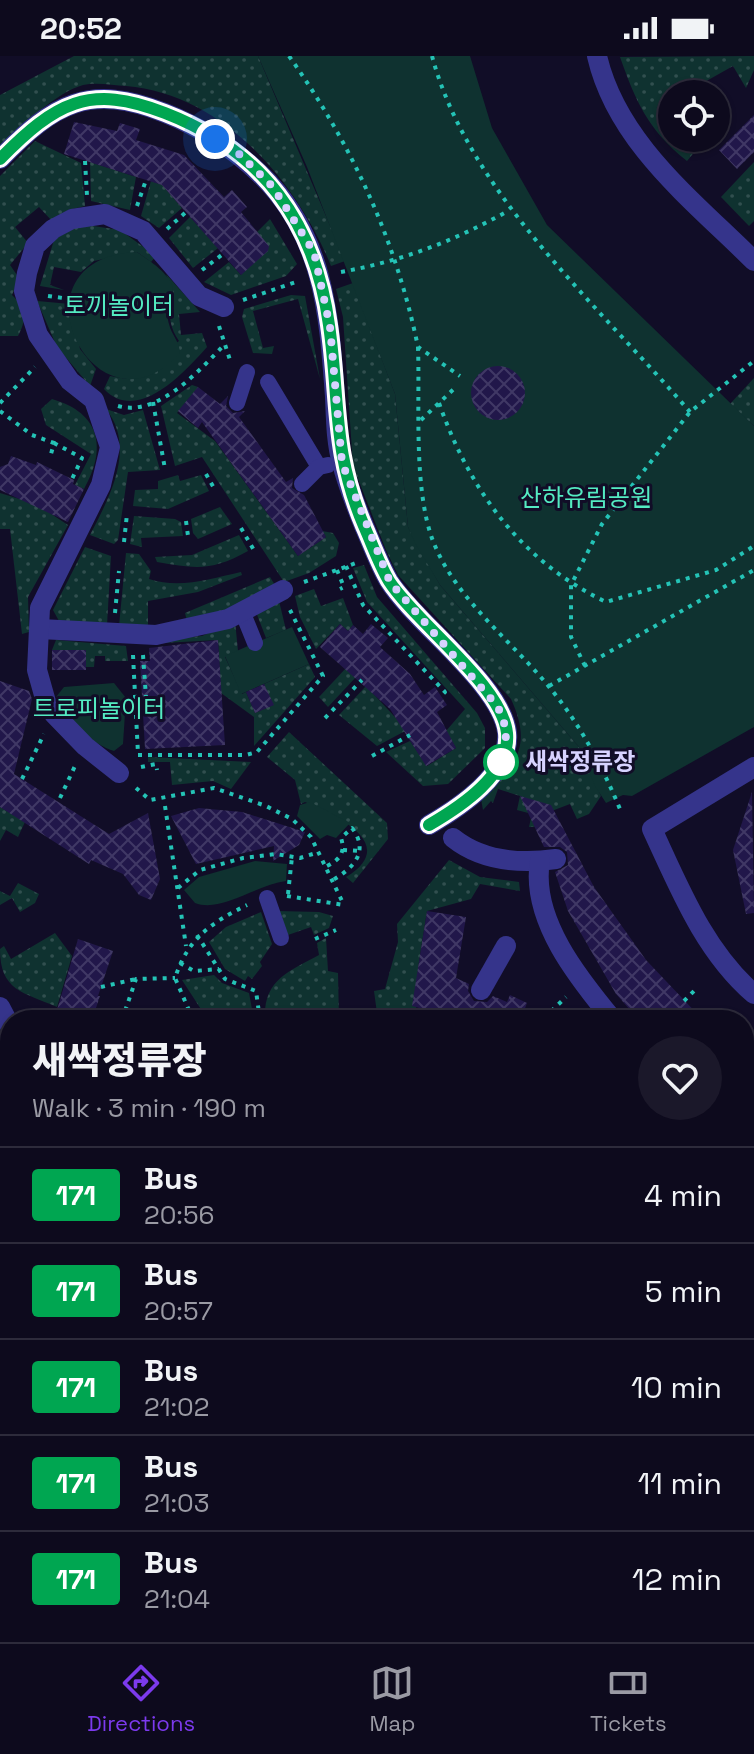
<!DOCTYPE html>
<meta charset="utf-8">
<style>
:root{--surface:#0d0a1d;--page:#1b182a;--text:#f1f3f6;--muted:#9a9aa4;--line:#2d2b3b;--accent:#7c3aed}
body{margin:0;font-family:"Space Grotesk","Noto Sans KR",sans-serif;background:var(--page);color:var(--text);height:100vh;display:flex;flex-direction:column;font-size:30px;white-space:nowrap}
*{box-sizing:border-box;margin:0}
p{font-size:26px;color:var(--muted)}
.icon{flex:none;width:44px;height:44px;fill:none;stroke:currentColor;stroke-width:2;stroke-linecap:round;stroke-linejoin:round}
.map{position:relative;flex:1;overflow:hidden}
.panel{position:absolute;left:0px;top:954px;width:754px;height:632px;display:flex;flex-direction:column;background:var(--surface);border-radius:32px 32px 0 0;box-shadow:0 2px 6px #0004,0 0 0 2px var(--line)}
.panel>*{flex:none}
.badge{padding:0 16px;border-radius:6px;font-size:28px;line-height:52px}
.controls{position:absolute;left:658px;top:24px;display:grid;gap:16px}
.controls a{display:grid;place-items:center;width:72px;height:72px;border-radius:50%;background:var(--surface);box-shadow:0 2px 6px #0004,0 0 0 2px var(--line);font-size:40px}
.you{position:absolute;width:40px;height:40px;margin:-20px;border:6px solid #fff;border-radius:50%;background:#1a73e8;box-shadow:0 0 0 12px #1a73e833}
.map>.badge{position:absolute;translate:-50% -50%;box-shadow:0 0 0 4px #fff}
.round{display:grid;place-items:center;flex:none;width:84px;height:84px;border-radius:42px;background:var(--page)}
.summary{display:flex;align-items:center;justify-content:space-between;height:136px;padding:0 32px}
h1{font-size:38px;font-weight:800;line-height:60px}
ul{padding:0;list-style:none}
li{display:flex;align-items:center;gap:24px;height:96px;padding:0 32px;border-top:2px solid var(--line)}
li div{flex:1}
li b{display:block;font-size:30px}
li em{font-style:normal}
li .badge{min-width:88px;font-weight:700;text-align:center}
.status{display:flex;justify-content:space-between;align-items:center;height:56px;padding:0 40px;background:var(--surface);direction:ltr}
.status svg{height:22px;fill:currentColor}
.dock{display:flex;justify-content:space-around;align-items:center;height:112px;border-top:2px solid var(--line);background:var(--surface);font-size:22px;color:var(--muted)}
.dock a{display:grid;justify-items:center;gap:4px}
.dock .on{color:var(--accent)}
.map>svg:first-child{display:block}
</style>
<div class="status"><b>20:52</b><svg viewBox="0 0 49 12"><path d="M0 12V9h3v3zM5 12V6h3v6zM10 12V3h3v9zM15 12V0h3v12zM26 1h20v11H26zM47 4h2v5h-2z"/></svg></div>
<div class="map">
<svg width="754" height="1586" viewBox="0 0 754 1586">
<defs>
<pattern id="grass-dots" width="8" height="8" patternUnits="userSpaceOnUse" patternTransform="scale(2)"><rect width="8" height="8" fill="#0f3230"/><path d="M2 2h.1M6 6h.1" fill="none" stroke="#314f4f" stroke-width="1.8" stroke-linecap="round"/></pattern>
<pattern id="building-cross-hatch" width="8" height="8" patternUnits="userSpaceOnUse" patternTransform="scale(2)"><rect width="8" height="8" fill="#21174a"/><path d="M0 0l8 8M0 8l8-8" fill="none" stroke="#403865"/></pattern>
</defs>
<rect width="100%" height="100%" fill="#110d27"/>
<g fill="url(#grass-dots)">
<path d="M74,0H258L345,205L331,210C297,125 222,38 126,30C113,29 96,26 83,29C57,36 20,71 0,90V39Z"/>
<path d="M754,0V14L746,32L733,10L694,32L696,38H672V82H706L687,105C648,74 636,46 620,1Z"/>
<path d="M35,85L81,107L85,150L68,154L52,165L39,151L15,171L28,187L10,209L19,222L12,239C27,253 27,262 18,280H0V120Z"/>
<polygon points="90,106 136,121 130,154 91,145"/>
<polygon points="754,106 754,165 749,170 721,141"/>
<polygon points="151,125 162,129 182,152 159,172 141,160"/>
<polygon points="190,161 218,192 193,212 169,182"/>
<polygon points="270,163 297,208 286,220 231,239 204,226 229,206 241,219 257,176"/>
<polygon points="80,168 120,174 156,200 151,206 137,196 94,205 81,216 54,211 50,229 64,234 40,230 54,184"/>
<path d="M166,218L200,256L179,258L181,279L202,277L207,291C183,318 137,368 104,333L110,320L127,323L179,285C161,258 177,244 166,218Z"/>
<path d="M353,227L395,338L408,471L440,529L579,691L601,740L589,758L577,763L570,748L549,756L555,770L529,771L532,758L517,754L520,740L498,733L493,747L491,745L483,754L481,743C516,709 533,691 511,643L398,519L386,494L353,410L343,261L336,233Z"/>
<polygon points="291,239 305,240 320,323 298,243 253,255 263,292 274,290 272,298 253,297 242,261 244,253"/>
<polygon points="37,245 70,248 80,293 96,313 90,330 57,291"/>
<polygon points="754,322 754,370 730,348"/>
<polygon points="192,329 198,331 177,357 215,385 298,500 326,481 322,475 333,477 339,487 336,500 309,517 284,526 202,401 175,410 161,350"/>
<path d="M52,343C101,357 107,393 84,433L75,429L91,398L46,369L41,353Z"/>
<path d="M106,353L124,359L143,354L160,414L128,416L118,484L114,488L90,479C109,442 137,392 106,353Z"/>
<polygon points="178,419 180,425 201,419 209,435 168,453 133,450 135,434 158,433 158,425"/>
<polygon points="0,437 36,448 68,469 28,541 29,576 22,578 10,473 0,473"/>
<polygon points="220,451 232,468 198,483 193,477 191,463"/>
<polygon points="134,460 175,463 181,466 183,480 141,482 142,491 130,488"/>
<path d="M239,479L248,495C212,515 197,513 157,506L155,501L192,499Z"/>
<polygon points="85,491 111,500 107,569 59,565 53,554"/>
<path d="M126,497L139,498L151,515L149,523C180,533 209,523 241,516L242,519L198,536L148,545V569L119,570Z"/>
<polygon points="364,509 377,541 477,657 485,672 485,692 448,728 423,730 386,696 410,685 427,710 456,692 446,675 465,653 367,546 353,512"/>
<polygon points="270,521 276,531 237,554 187,565 185,557"/>
<polygon points="314,533 321,550 343,542 353,569 348,575 340,568 316,593 300,561 295,540"/>
<polygon points="279,545 286,574 266,582 256,556"/>
<polygon points="235,565 238,595 225,601 242,638 246,636 255,657 273,649 264,628 309,608 315,621 254,690 254,661 221,637 218,584 163,587 169,583 202,580"/>
<polygon points="56,584 126,590 128,605 105,605 105,600 95,600 94,611 86,611 86,594 52,594"/>
<polygon points="347,611 356,621 328,651 319,641"/>
<polygon points="366,630 407,674 377,690 339,659"/>
<path d="M289,676L387,767L388,783L353,827L346,821C402,787 332,758 305,746L301,748L295,724L267,701Z"/>
<polygon points="148,701 251,706 231,733 213,725 172,729 170,706 148,706"/>
<polygon points="0,751 25,766 18,781 6,774 0,785"/>
<polygon points="449,804 480,821 519,826 520,835 480,828 471,843 427,855 418,912 421,914 413,945 417,953 443,964 394,964 377,957 374,935 385,933 398,886 397,868"/>
<polygon points="18,827 39,838 35,847 20,856 12,842 0,849 0,835 10,840"/>
<polygon points="276,855 319,856 333,860 329,872 314,879 311,871 285,880"/>
<polygon points="261,856 272,888 260,906 262,910 252,923 248,920 245,925 225,913 209,886 226,871"/>
<path d="M55,877L72,900L57,951C23,936 0,935 0,893L4,890L11,903Z"/>
<path d="M326,882L328,915L338,917L339,964H265C263,924 288,916 319,899L317,887Z"/>
<polygon points="214,919 222,927 249,937 254,964 208,964 182,924"/>
<polygon points="0,974 10,990 10,1335 0,1314"/>
<polygon points="750,1087 754,1092 754,1280 744,1292 744,1141 749,1128 744,1091"/>
<polygon points="744,1495 754,1503 754,1586 664,1586 673,1576 744,1576"/>
<polygon points="214,1576 492,1576 483,1586 229,1586"/>
</g>
<g fill="#0f3230">
<polygon points="258,0 470,0 492,72 547,169 754,370 754,671 632,740 623,739 606,747 595,730 579,691 440,529 415,487 408,471 395,338 307,111"/>
<path d="M137,196C151,206 180,223 172,244C169,253 166,259 169,268C172,280 179,284 180,297C95,391 2,202 137,196Z"/>
<polygon points="292,571 309,608 241,638 225,600"/>
<path d="M114,627L126,642L123,688L114,695C94,690 62,661 56,641L64,631Z"/>
<polygon points="310,746 350,767 336,782 327,779 320,783 297,760 300,749"/>
<path d="M255,805L287,808L286,825C256,829 221,857 195,847L184,834L199,821Z"/>
</g>
<g fill="url(#building-cross-hatch)">
<polygon points="754,59 754,96 737,113 719,94"/>
<polygon points="74,66 117,75 120,67 140,73 136,84 184,99 224,141 232,134 247,151 241,156 269,190 268,195 241,219 162,129 64,98"/>
<circle cx="498" cy="337" r="27"/>
<polygon points="198,331 220,348 228,340 226,350 233,357 245,355 239,361 286,426 293,422 292,432 304,439 326,481 298,500 202,366 198,372 178,355"/>
<polygon points="11,400 36,409 37,406 74,424 73,428 84,433 68,466 0,434 0,411 8,408"/>
<polygon points="340,568 348,575 353,569 363,578 371,568 388,582 380,591 410,618 424,639 435,631 447,649 437,656 456,692 426,710 390,653 320,591"/>
<polygon points="218,584 225,689 145,693 140,605 150,605 149,592"/>
<rect x="52" y="594" width="34" height="20"/>
<polygon points="0,625 29,635 32,643 14,718 109,778 148,757 160,823 151,844 139,839 123,818 91,804 89,808 0,751"/>
<polygon points="264,628 274,649 255,657 246,636"/>
<polygon points="752,736 754,857 746,858 733,794"/>
<polygon points="520,740 551,749 594,831 646,904 703,964 639,964 616,938 568,855 555,816 568,809 567,796 560,791 544,791"/>
<polygon points="199,752 242,756 305,776 299,789 273,805 274,790 196,808 171,760"/>
<polygon points="427,855 466,861 456,922 469,928 468,935 474,945 487,946 493,940 507,946 510,939 527,947 524,955 542,964 462,964 412,950"/>
<polygon points="78,883 113,895 98,940 100,940 92,964 54,964"/>
</g>
<g fill="none" stroke-linecap="round" stroke-linejoin="round">
<g stroke="#24c3b6" stroke-width="4" stroke-dasharray="4 6" stroke-linecap="butt">
<path d="M289,0C352,89 396,184 418,291L460,320"/>
<path d="M432,0C469,138 599,250 690,356"/>
<polyline points="85,105 87,140"/>
<polyline points="137,150 146,124"/>
<polyline points="167,173 186,156"/>
<polyline points="202,214 223,198"/>
<path d="M341,216C402,205 454,185 508,155"/>
<polyline points="48,240 70,243"/>
<polyline points="243,244 299,225"/>
<polyline points="219,270 231,307"/>
<path d="M418,291C420,348 413,432 433,485C456,544 511,584 550,632C580,668 602,710 620,753"/>
<polyline points="153,346 165,413"/>
<polyline points="0,347 35,311"/>
<path d="M439,347C470,435 521,505 606,546L716,514L754,490"/>
<path d="M118,350C158,361 199,315 223,290"/>
<polyline points="0,355 32,379 54,387 51,398"/>
<polyline points="421,364 457,330"/>
<polyline points="54,387 82,402 72,423"/>
<polyline points="206,418 214,432"/>
<polyline points="186,465 188,480"/>
<polyline points="241,472 255,496"/>
<polyline points="124,486 127,458"/>
<polyline points="346,510 363,549 445,636 441,640"/>
<polyline points="337,514 344,531 340,533"/>
<polyline points="304,526 356,507"/>
<polyline points="115,557 119,515"/>
<polyline points="133,599 138,698"/>
<polyline points="143,599 146,641"/>
<polyline points="585,610 571,581 571,529 602,468 690,356 754,305"/>
<polyline points="549,630 754,514"/>
<polyline points="325,662 362,624"/>
<polyline points="138,699 246,699 257,696 323,620 290,554"/>
<polyline points="372,700 410,679"/>
<polyline points="141,711 156,708 157,714"/>
<polyline points="22,723 44,678"/>
<polyline points="136,732 150,744 214,732 266,750 292,763 311,781 344,849"/>
<polyline points="60,742 75,710"/>
<polyline points="165,750 186,890"/>
<polyline points="343,794 360,795"/>
<path d="M327,810C339,804 346,797 341,782L352,772C370,796 353,812 333,824"/>
<polyline points="178,832 200,814 243,802 276,798 300,802 316,797"/>
<polyline points="288,838 292,801"/>
<polyline points="287,840 344,849"/>
<polyline points="197,879 225,923 256,935 260,964"/>
<polyline points="315,883 336,874"/>
<polyline points="180,907 194,915 219,913"/>
<polyline points="101,931 136,923"/>
<polyline points="684,945 694,935"/>
<polyline points="189,953 197,964"/>
<polyline points="544,962 566,941"/>
<polyline points="122,964 136,923 175,922"/>
<path d="M184,964L188,952L175,922C188,882 211,867 247,849"/>
<polyline points="744,1068 749,1067"/>
<polyline points="745,1482 754,1489"/>
</g>
<g stroke="#35348b" stroke-width="16">
<polyline points="268,326 319,411"/>
<polyline points="237,347 247,316"/>
<polyline points="302,428 319,411 328,409"/>
<polyline points="242,555 255,587"/>
<polyline points="267,842 281,882"/>
</g>
<g stroke="#35348b" stroke-width="20">
<path d="M597,0C617,87 694,145 754,205"/>
<path d="M0,103C54,47 89,27 165,57C200,71 233,92 260,118C324,179 329,258 335,341C336,363 336,386 342,407C347,428 356,450 364,470C372,488 379,508 389,525C416,568 501,628 507,676C511,718 460,751 429,769"/>
<polyline points="40,573 156,579 228,563 283,534"/>
<path d="M754,711L652,773C679,831 704,895 754,938"/>
<polyline points="119,717 85,690 54,658 46,646 37,614 40,552 101,429 110,391 94,344 70,325 38,279 24,235 27,217 35,190 53,173 72,163 105,158 143,175 199,240 224,251"/>
<path d="M453,782C483,806 520,808 556,803"/>
<path d="M540,805C530,863 579,923 613,964"/>
<polyline points="481,934 506,890"/>
<polyline points="0,951 10,970"/>
</g>
<g stroke="#35348b" stroke-width="20">
<polyline points="0,1423 10,1439"/>
<polyline points="127,1576 137,1586"/>
<polyline points="558,1586 574,1576"/>
</g>
<g stroke="#6b6aff" stroke-width="20">
<polyline points="744,1394 754,1382"/>
<polyline points="576,1586 585,1576"/>
</g>
</g>
<g fill="none" stroke-linecap="round" stroke-linejoin="round">
<defs>
<path id="line" d="M0,103C55,47 89,27 165,57C263,95 315,166 329,269C340,345 332,395 364,470C372,488 379,508 389,525C416,567 502,629 507,677C511,718 460,751 429,769"/>
</defs>
<use href="#line" stroke="#fff" stroke-width="18"/>
<use href="#line" stroke="#00a651" stroke-width="12"/>
<polyline stroke="#d7d3ff" stroke-width="8" stroke-dasharray="0 14.4" points="215,83 235,94 273,131 314,196 330,271 342,407 390,526 498,651 507,675 501,706"/>
</g>
<circle fill="#fff" stroke="#00a651" stroke-width="4" cx="501" cy="706" r="16"/>
<g text-anchor="middle" stroke-width="6" stroke-linejoin="round" paint-order="stroke">
<g font-size="24" fill="#54ebc2" stroke="#110d27">
<text x="119" y="258">토끼놀이터</text>
<text x="586" y="450">산하유림공원</text>
<text x="99" y="661">트로피놀이터</text>
</g>
<g font-size="24" font-weight="bold" fill="#d7d3ff" stroke="#110d27" text-anchor="start">
<text x="525" y="714">새싹정류장</text>
</g>
</g>
</svg>
<div class="controls">
<a><svg class="icon" aria-label="locate" viewBox="0 0 24 24"><circle cx="12" cy="12" r="6"/><path d="M12 2v4M12 18v4M2 12h4M18 12h4"/></svg></a>
</div>
<div class="you" style="left:215px;top:83px"></div>
<section class="panel">
<div class="summary"><div><h1>새싹정류장</h1><p>Walk · 3 min · 190 m</p></div><a class="round"><svg class="icon" aria-label="heart" viewBox="0 0 24 24"><path d="M12 20l-8-8c-3-5 5-10 8-4 3-6 11-1 8 4z"/></svg></a></div>
<ul>
<li><span class="badge" style="background:#00a651;color:#fff">171</span><div><b>Bus</b><p>20:56</p></div><em>4 min</em></li>
<li><span class="badge" style="background:#00a651;color:#fff">171</span><div><b>Bus</b><p>20:57</p></div><em>5 min</em></li>
<li><span class="badge" style="background:#00a651;color:#fff">171</span><div><b>Bus</b><p>21:02</p></div><em>10 min</em></li>
<li><span class="badge" style="background:#00a651;color:#fff">171</span><div><b>Bus</b><p>21:03</p></div><em>11 min</em></li>
<li><span class="badge" style="background:#00a651;color:#fff">171</span><div><b>Bus</b><p>21:04</p></div><em>12 min</em></li>
</ul>
</section>
</div>
<nav class="dock">
<a class="on"><svg class="icon" aria-label="directions" viewBox="0 0 24 24"><path d="M12 3l9 9-9 9-9-9zM9 14v-3h6M13 9l2 2-2 2"/></svg>Directions</a>
<a><svg class="icon" aria-label="map" viewBox="0 0 24 24"><path d="M3 6l6-2 6 2 6-2v14l-6 2-6-2-6 2zM9 4v14M15 6v14"/></svg>Map</a>
<a><svg class="icon" aria-label="tickets" viewBox="0 0 24 24"><path d="M3 7h18v10H3zM15 7v10"/></svg>Tickets</a>
</nav>
